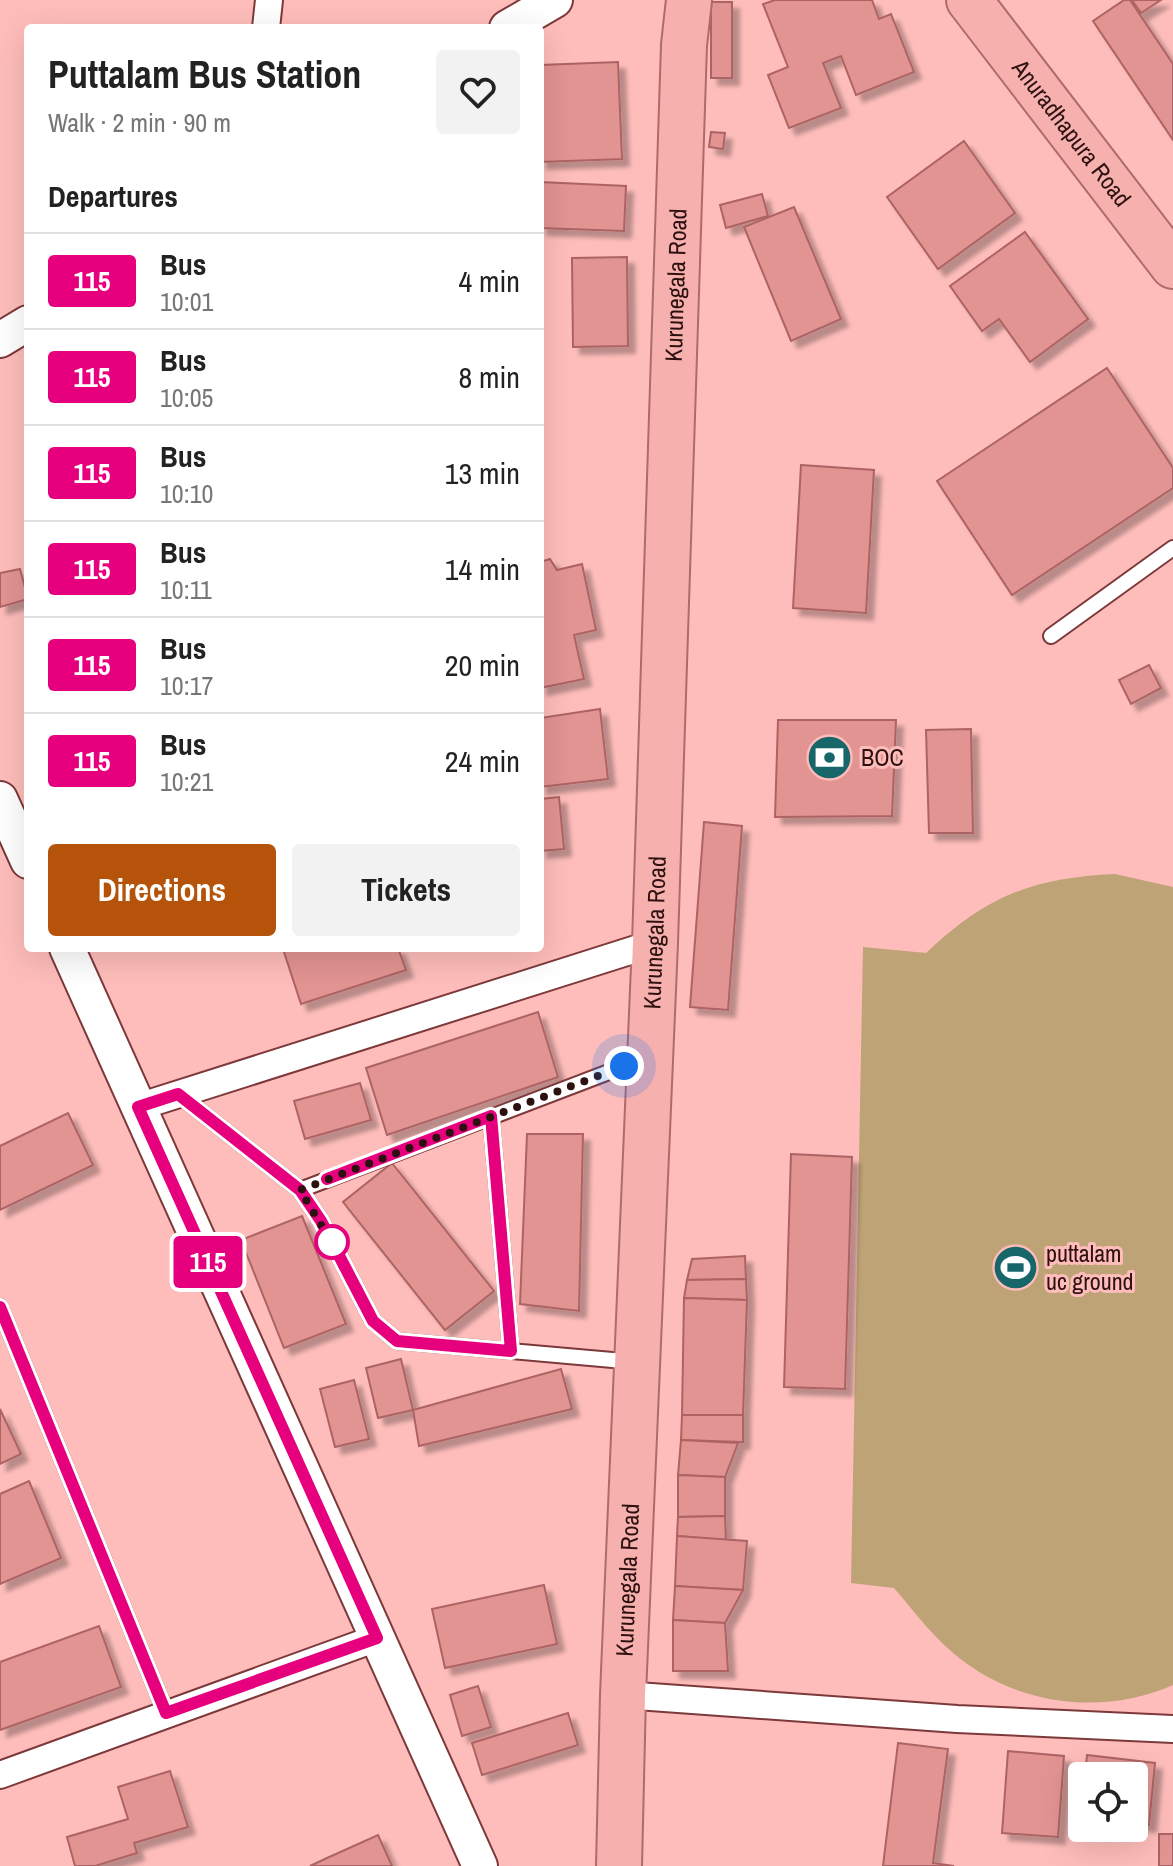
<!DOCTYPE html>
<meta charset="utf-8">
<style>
:root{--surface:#fff;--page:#f2f2f2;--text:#222;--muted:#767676;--line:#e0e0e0;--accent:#b45309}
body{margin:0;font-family:"Archivo Narrow",sans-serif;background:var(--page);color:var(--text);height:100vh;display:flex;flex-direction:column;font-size:30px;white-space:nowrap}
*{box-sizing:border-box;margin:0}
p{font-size:26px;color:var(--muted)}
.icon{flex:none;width:44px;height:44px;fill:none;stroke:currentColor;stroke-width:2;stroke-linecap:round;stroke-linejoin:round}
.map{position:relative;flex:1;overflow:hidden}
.sheet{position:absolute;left:24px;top:24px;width:520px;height:928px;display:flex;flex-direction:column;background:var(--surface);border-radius:8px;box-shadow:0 8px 32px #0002}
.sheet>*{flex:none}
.badge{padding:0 16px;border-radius:6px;font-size:28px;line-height:52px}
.fabs{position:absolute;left:1068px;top:1762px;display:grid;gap:16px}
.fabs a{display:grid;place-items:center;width:80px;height:80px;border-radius:8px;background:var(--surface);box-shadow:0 8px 32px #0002;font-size:40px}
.you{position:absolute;width:40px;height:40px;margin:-20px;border:6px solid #fff;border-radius:50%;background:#1a73e8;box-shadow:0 0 0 12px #1a73e833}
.map>.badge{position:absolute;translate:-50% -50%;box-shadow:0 0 0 4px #fff}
h2{padding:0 24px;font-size:30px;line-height:72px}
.round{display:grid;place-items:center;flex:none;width:84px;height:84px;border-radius:8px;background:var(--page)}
.head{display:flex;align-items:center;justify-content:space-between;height:136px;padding:0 24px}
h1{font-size:38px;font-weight:700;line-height:60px}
.action{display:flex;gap:16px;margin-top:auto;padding:16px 24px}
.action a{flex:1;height:92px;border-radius:8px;background:var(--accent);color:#fff;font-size:32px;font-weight:700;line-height:92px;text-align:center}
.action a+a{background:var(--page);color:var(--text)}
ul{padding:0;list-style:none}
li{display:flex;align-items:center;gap:24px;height:96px;padding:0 24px;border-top:2px solid var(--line)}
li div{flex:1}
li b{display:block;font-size:30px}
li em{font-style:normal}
li .badge{min-width:88px;font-weight:700;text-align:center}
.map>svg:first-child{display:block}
</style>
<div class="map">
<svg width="1173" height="1866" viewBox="0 0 1173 1866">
<defs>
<filter id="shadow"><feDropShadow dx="7" dy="7" stdDeviation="2" flood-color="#0004"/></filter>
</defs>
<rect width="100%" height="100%" fill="#febdba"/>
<path fill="#bda375" d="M1115,874L1173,887V1685C1100,1717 1013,1705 952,1652C930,1633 913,1610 894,1588L851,1583L863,947L926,953C986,896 1032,878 1115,874Z"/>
<g fill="#e29492" stroke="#ad6463" stroke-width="2" filter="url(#shadow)">
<polygon points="775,0 872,0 879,19 891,14 914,72 856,95 841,56 823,63 841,108 789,128 768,75 788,67 763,4"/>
<polygon points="1124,0 1130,0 1173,64 1173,140 1093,21"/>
<polygon points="1132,0 1161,0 1141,13"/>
<rect x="711" y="2" width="21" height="76"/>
<polygon points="618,62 622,159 540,162 540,65"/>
<polygon points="711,132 725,133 723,149 709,147"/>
<polygon points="964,141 1015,213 938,269 887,197"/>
<polygon points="540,182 626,186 624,231 540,228"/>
<polygon points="762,194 768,216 726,228 720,205"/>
<polygon points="794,207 841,319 791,341 744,227"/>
<polygon points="1025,232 1088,319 1030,362 999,319 982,331 950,286"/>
<polygon points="627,257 628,346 573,347 572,258"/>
<polygon points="1107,368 1173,468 1173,488 1012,595 937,481"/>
<polygon points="801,465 874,470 866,613 793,608"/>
<polygon points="550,559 557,570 582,564 596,630 574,635 584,679 540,688 540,562"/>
<polygon points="20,569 28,599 0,607 0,573"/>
<polygon points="1149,665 1161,688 1131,704 1119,680"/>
<polygon points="600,709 608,779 540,787 540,718"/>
<polygon points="778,720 896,720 892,816 775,817"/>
<polygon points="971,729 973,833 929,833 926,730"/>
<polygon points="559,797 564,849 540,851 540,799"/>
<polygon points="704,822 742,826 728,1010 690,1007"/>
<polygon points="398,948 406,970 301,1004 283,949"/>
<polygon points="538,1012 558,1077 387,1135 366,1068"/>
<polygon points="360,1083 371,1120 305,1139 294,1101"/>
<polygon points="68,1113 93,1165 0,1210 0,1146"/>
<polygon points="527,1134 583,1134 579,1311 520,1304"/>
<polygon points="791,1154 852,1157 845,1389 784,1387"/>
<polygon points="392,1163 494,1291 445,1330 343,1202"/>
<polygon points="302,1216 346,1324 284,1348 241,1240"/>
<polygon points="745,1256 746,1279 687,1280 692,1259"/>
<polygon points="746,1279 747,1300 684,1298 687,1280"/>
<polygon points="684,1298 747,1300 743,1415 682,1415"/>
<polygon points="401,1359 413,1410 378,1418 366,1368"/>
<polygon points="561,1369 572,1409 419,1446 413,1410"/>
<polygon points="354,1380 369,1439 335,1447 320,1389"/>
<polygon points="0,1409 21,1454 0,1464"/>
<polygon points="682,1415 743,1415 743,1442 681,1440"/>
<polygon points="681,1440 738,1443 725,1477 678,1475"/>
<polygon points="678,1475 725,1477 725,1516 678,1517"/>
<polygon points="29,1481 61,1558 0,1584 0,1494"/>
<polygon points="725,1516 726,1540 677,1536 678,1517"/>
<polygon points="677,1536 747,1541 743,1590 675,1586"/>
<polygon points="544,1585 557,1644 445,1668 432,1609"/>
<polygon points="675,1586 743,1590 725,1623 673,1620"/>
<polygon points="673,1620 725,1623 728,1671 673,1671"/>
<polygon points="99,1626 121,1687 0,1730 0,1662"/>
<polygon points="478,1686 491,1727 462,1736 450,1695"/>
<polygon points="568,1713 578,1745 482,1775 472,1743"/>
<polygon points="898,1743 948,1749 933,1863 954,1866 883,1866"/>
<polygon points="1008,1751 1064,1756 1058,1837 1002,1833"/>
<polygon points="1087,1755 1155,1763 1149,1825 1134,1823 1134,1776 1085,1776"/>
<polygon points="170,1771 188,1827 134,1843 137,1853 95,1866 75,1866 67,1837 128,1819 118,1787"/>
<rect x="1159" y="1834" width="14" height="32"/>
<polygon points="378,1835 392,1866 310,1866 327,1858"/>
</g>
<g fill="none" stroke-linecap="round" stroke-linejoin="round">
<defs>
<g id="service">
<polyline points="1051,636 1173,548"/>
<polyline points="178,1094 300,1190 321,1221 373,1321 397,1341 635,1362"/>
<polyline points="491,1116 511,1351"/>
<polyline points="300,1190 643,1059"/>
<polyline points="0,1307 166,1713"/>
</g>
<g id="minor">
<polyline points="266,28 269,0"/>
<polyline points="138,1107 655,943"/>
<polyline points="623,1695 957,1719 1173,1729"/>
<polyline points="0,1775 377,1638"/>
</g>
<g id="tertiary">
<polyline points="507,28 555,0"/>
<polyline points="0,340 28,323"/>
<polyline points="0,799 28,861"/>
<polyline points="67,948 480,1866"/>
</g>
<g id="trunk">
<path id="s1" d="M969,0L1173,266"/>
<path id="s2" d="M619,1866L623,1695L655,943L684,45L689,0"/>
</g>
</defs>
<use href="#service" stroke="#7d3839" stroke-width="18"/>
<use href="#minor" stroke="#7d3839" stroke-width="30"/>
<use href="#tertiary" stroke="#7d3839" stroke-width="38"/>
<use href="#trunk" stroke="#ae6b6a" stroke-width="48"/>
<use href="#service" stroke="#fff" stroke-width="14"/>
<use href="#minor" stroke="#fff" stroke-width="26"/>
<use href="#tertiary" stroke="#fff" stroke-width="34"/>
<use href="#trunk" stroke="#f6b0ae" stroke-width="44"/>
</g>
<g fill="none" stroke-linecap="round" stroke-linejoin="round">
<defs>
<polyline id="line" points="0,1307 166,1713 377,1638 138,1107 178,1094 300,1190 321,1221 373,1321 397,1341 511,1351 491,1116 327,1179"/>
</defs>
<use href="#line" stroke="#fff" stroke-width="18"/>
<use href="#line" stroke="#e6007e" stroke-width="12"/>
<polyline stroke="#2d1111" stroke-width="8" stroke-dasharray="0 14.4" points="332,1242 334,1246 300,1190 624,1066"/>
</g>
<defs>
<symbol id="bank-disc" viewBox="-11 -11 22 22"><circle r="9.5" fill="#17666a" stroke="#febdba"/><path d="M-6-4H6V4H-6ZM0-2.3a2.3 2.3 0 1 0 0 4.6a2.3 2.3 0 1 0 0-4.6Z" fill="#fff"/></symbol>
<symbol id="stadium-disc" viewBox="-11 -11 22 22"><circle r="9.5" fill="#17666a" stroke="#febdba"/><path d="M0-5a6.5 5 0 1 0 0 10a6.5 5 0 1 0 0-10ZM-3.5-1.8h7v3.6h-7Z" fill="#fff"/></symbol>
</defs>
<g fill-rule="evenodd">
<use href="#bank-disc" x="804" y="732" width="51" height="51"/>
<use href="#stadium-disc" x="990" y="1242" width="51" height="51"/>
</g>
<circle fill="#fff" stroke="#e6007e" stroke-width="4" cx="332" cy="1242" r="16"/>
<g text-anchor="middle" stroke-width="6" stroke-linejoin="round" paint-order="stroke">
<g font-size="24" fill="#2d1111" stroke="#febdba">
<text dy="8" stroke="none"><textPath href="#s1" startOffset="168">Anuradhapura Road</textPath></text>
<text dy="8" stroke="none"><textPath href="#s2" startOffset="1582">Kurunegala Road</textPath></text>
<text dy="8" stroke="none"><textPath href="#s2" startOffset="934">Kurunegala Road</textPath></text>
<text dy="8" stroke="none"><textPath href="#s2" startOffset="286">Kurunegala Road</textPath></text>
</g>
<g font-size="24" fill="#2d1111" stroke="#febdba" text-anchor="start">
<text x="861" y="766">BOC</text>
<text x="1046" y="1262">puttalam<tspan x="1046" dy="28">uc ground</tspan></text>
</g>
</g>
</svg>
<div class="fabs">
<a><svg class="icon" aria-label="locate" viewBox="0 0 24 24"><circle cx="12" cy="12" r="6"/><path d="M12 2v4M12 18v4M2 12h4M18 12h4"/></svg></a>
</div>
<div class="you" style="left:624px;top:1066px"></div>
<b class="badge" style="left:208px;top:1262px;background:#e6007e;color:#fff">115</b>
<section class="sheet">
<div class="head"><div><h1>Puttalam Bus Station</h1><p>Walk · 2 min · 90 m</p></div><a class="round"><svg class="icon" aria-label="heart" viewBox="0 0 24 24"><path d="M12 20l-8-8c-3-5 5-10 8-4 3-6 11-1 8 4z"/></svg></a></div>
<h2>Departures</h2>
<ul>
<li><span class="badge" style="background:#e6007e;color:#fff">115</span><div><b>Bus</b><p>10:01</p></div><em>4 min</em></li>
<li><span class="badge" style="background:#e6007e;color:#fff">115</span><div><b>Bus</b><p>10:05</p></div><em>8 min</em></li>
<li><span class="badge" style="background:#e6007e;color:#fff">115</span><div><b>Bus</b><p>10:10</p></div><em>13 min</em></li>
<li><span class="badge" style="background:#e6007e;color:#fff">115</span><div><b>Bus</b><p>10:11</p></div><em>14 min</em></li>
<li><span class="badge" style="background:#e6007e;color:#fff">115</span><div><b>Bus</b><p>10:17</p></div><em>20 min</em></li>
<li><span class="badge" style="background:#e6007e;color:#fff">115</span><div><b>Bus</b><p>10:21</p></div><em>24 min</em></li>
</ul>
<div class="action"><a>Directions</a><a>Tickets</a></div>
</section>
</div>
